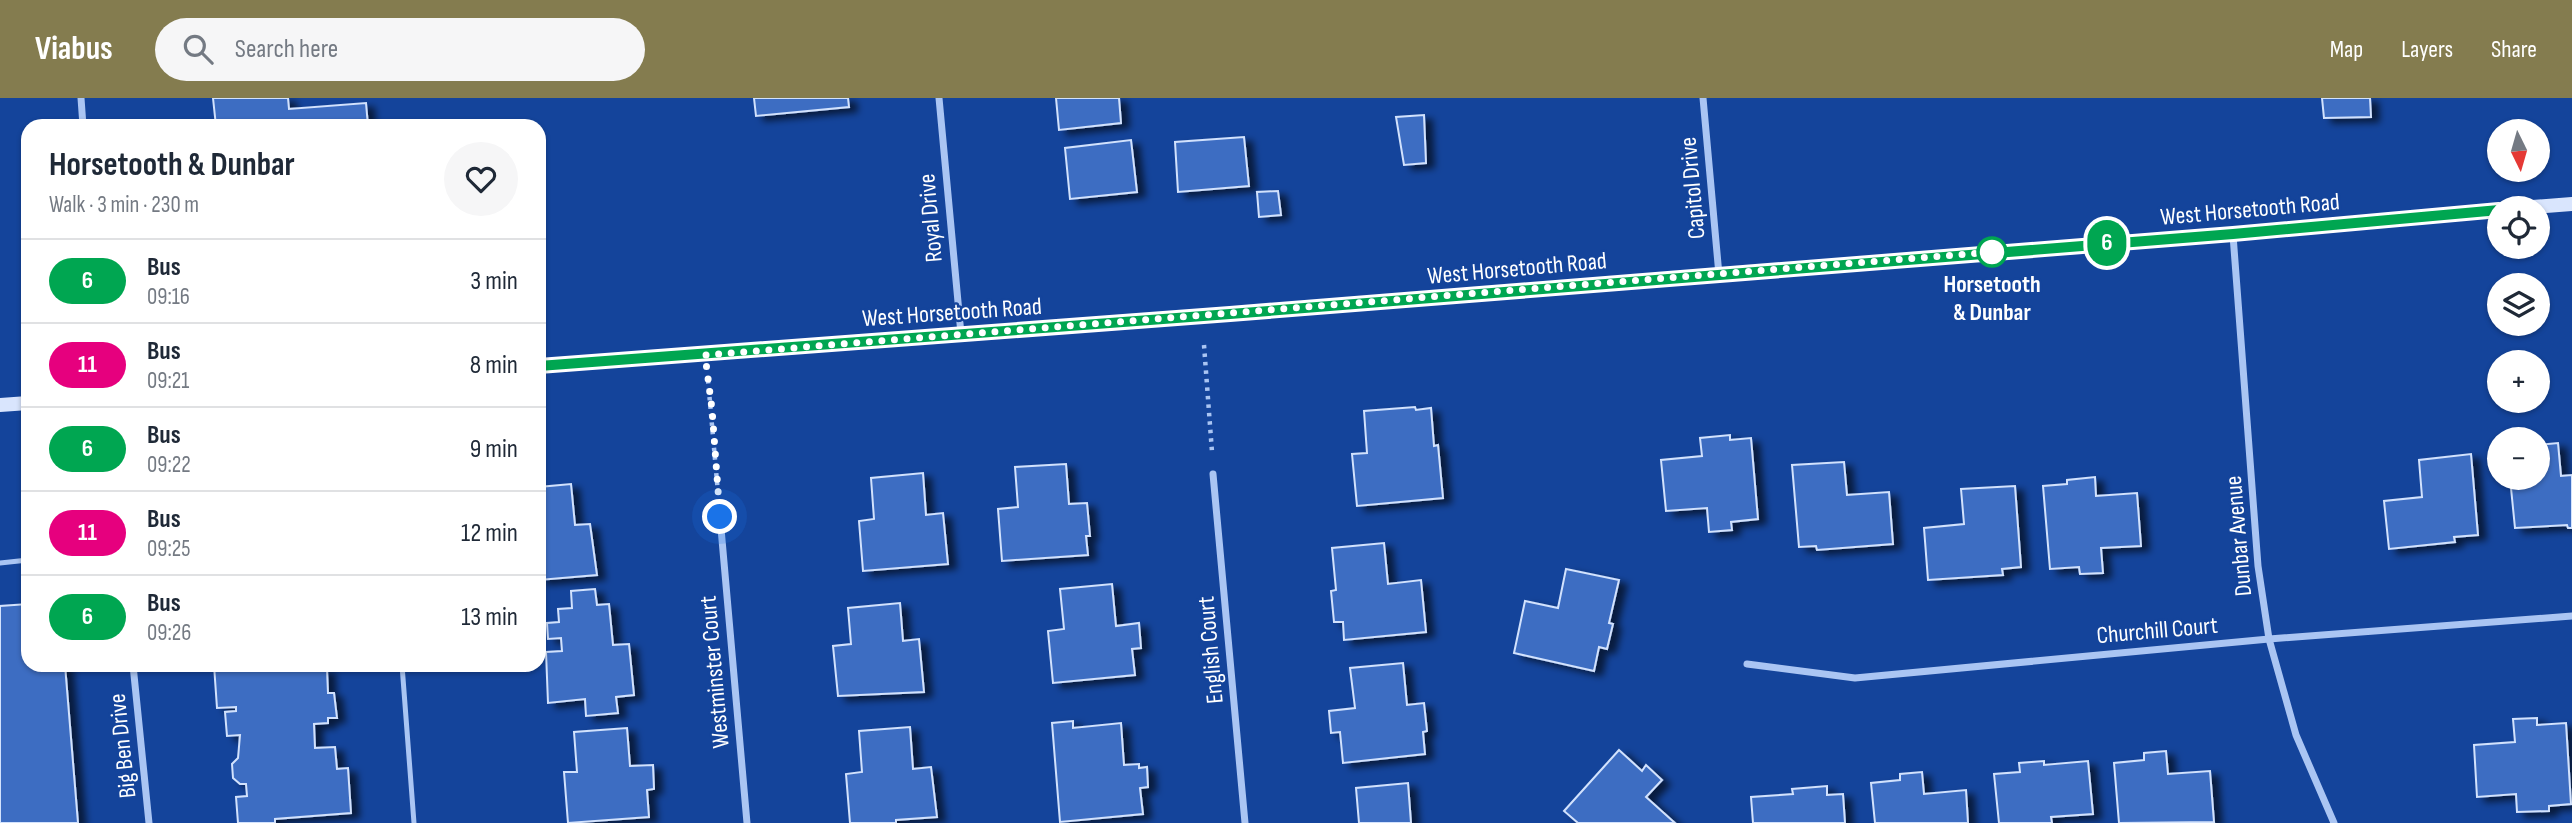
<!DOCTYPE html>
<meta charset="utf-8">
<style>
:root{--surface:#fff;--page:#f6f6f7;--text:#1f2937;--muted:#747a83;--line:#e0e1e3;--accent:#847c4f}
body{margin:0;font-family:"Sofia Sans Condensed",sans-serif;background:var(--page);color:var(--text);height:100vh;display:flex;flex-direction:column;font-size:26px;white-space:nowrap}
*{box-sizing:border-box;margin:0}
p{font-size:23px;color:var(--muted)}
.icon{flex:none;width:38px;height:38px;fill:none;stroke:currentColor;stroke-width:2;stroke-linecap:round;stroke-linejoin:round}
.map{position:relative;flex:1;overflow:hidden}
.details{position:absolute;left:21px;top:21px;width:525px;height:553px;display:flex;flex-direction:column;background:var(--surface);border-radius:21px;box-shadow:0 2px 5px #0004}
.details>*{flex:none}
.badge{padding:0 14px;border-radius:23px;font-size:24px;line-height:46px}
.needle{width:46px;rotate:175deg}
.fabs{position:absolute;left:2487px;top:21px;display:grid;gap:14px}
.fabs a{display:grid;place-items:center;width:63px;height:63px;border-radius:50%;background:var(--surface);box-shadow:0 2px 5px #0004;font-size:35px}
.you{position:absolute;width:35px;height:35px;margin:-18px;border:5px solid #fff;border-radius:50%;background:#1a73e8;box-shadow:0 0 0 10px #1a73e833}
.map>.badge{position:absolute;translate:-50% -50%;box-shadow:0 0 0 4px #fff}
.round{display:grid;place-items:center;flex:none;width:74px;height:74px;border-radius:37px;background:var(--page)}
.headline{display:flex;align-items:center;justify-content:space-between;height:119px;padding:0 28px}
h1{font-size:33px;font-weight:700;line-height:52px}
ul{padding:0;list-style:none}
li{display:flex;align-items:center;gap:21px;height:84px;padding:0 28px;border-top:2px solid var(--line)}
li div{flex:1}
li b{display:block;font-size:26px}
li em{font-style:normal}
li .badge{min-width:77px;font-weight:700;text-align:center}
header{display:flex;align-items:center;gap:42px;box-sizing:border-box;height:98px;padding:0 35px;background:var(--accent);color:#fff}
header strong{font-size:33px}
nav{display:flex;gap:38px;margin-inline-start:auto;font-size:24px}
.search{width:490px;height:63px;background:var(--page);display:flex;align-items:center;gap:18px;box-sizing:border-box;padding:0 24px;border-radius:38px;color:var(--muted);font-size:26px}
.map>svg:first-child{display:block}
</style>
<header>
<strong>Viabus</strong>
<div class="search"><svg class="icon" aria-label="search" viewBox="0 0 24 24"><circle cx="10" cy="10" r="6"/><path d="M15 15l6 6"/></svg>Search here</div>
<nav><a>Map</a><a>Layers</a><a>Share</a></nav>
</header>
<div class="map">
<svg width="2572" height="725" viewBox="0 0 2572 725">
<defs>
<filter id="shadow"><feDropShadow dx="8" dy="4.5" stdDeviation="3.5" flood-color="#0009"/></filter>
</defs>
<rect width="100%" height="100%" fill="#14449b"/>
<g fill="#3d6dc2" stroke="#d2e2fd" stroke-width="2" filter="url(#shadow)">
<polygon points="213,0 288,0 289,11 366,5 368,28 216,28"/>
<polygon points="754,0 848,0 849,9 756,18"/>
<polygon points="1056,0 1119,0 1121,25 1059,32"/>
<polygon points="2322,0 2370,0 2371,19 2324,20"/>
<polygon points="1424,17 1426,65 1404,67 1396,19"/>
<polygon points="1244,39 1249,88 1178,94 1175,44"/>
<polygon points="1131,42 1137,94 1070,101 1065,50"/>
<polygon points="1278,93 1281,117 1259,119 1257,94"/>
<polygon points="1415,309 1416,312 1431,310 1434,348 1438,347 1443,400 1357,408 1352,356 1367,355 1364,313"/>
<polygon points="1730,337 1730,342 1751,340 1758,421 1731,424 1732,432 1709,434 1707,410 1666,413 1661,362 1702,358 1700,340"/>
<polygon points="2558,345 2561,378 2572,377 2572,430 2568,430 2567,427 2515,430 2510,380 2538,380 2538,347"/>
<polygon points="2471,356 2478,437 2454,439 2455,444 2389,451 2384,403 2422,399 2419,362"/>
<polygon points="1844,364 1847,397 1889,394 1893,446 1817,452 1816,448 1799,449 1792,367"/>
<polygon points="1066,366 1069,406 1087,405 1090,438 1086,438 1088,457 1002,463 998,411 1018,409 1015,369"/>
<polygon points="923,375 926,417 943,415 948,466 863,473 859,423 874,421 871,380"/>
<polygon points="2095,379 2096,398 2137,395 2141,448 2101,450 2103,475 2080,476 2079,469 2050,471 2043,388 2067,386 2067,382"/>
<polygon points="571,386 575,427 590,426 597,477 539,482 539,389"/>
<polygon points="2015,388 2021,469 2002,471 2003,477 1928,482 1924,430 1964,426 1961,391"/>
<polygon points="1384,445 1388,486 1421,482 1426,534 1344,542 1343,524 1334,524 1331,493 1336,492 1332,450"/>
<polygon points="1566,471 1619,482 1609,525 1613,526 1607,551 1599,549 1594,573 1514,555 1525,503 1558,510"/>
<polygon points="1112,486 1116,528 1139,525 1141,550 1132,551 1135,577 1053,585 1048,533 1064,531 1060,491"/>
<polygon points="595,491 597,507 609,506 613,547 629,546 634,597 616,599 618,615 586,618 585,601 548,605 546,554 562,553 561,540 548,541 547,525 559,524 558,511 572,510 571,493"/>
<polygon points="900,505 903,543 919,541 924,594 838,598 833,548 851,546 848,510"/>
<polygon points="28,506 28,567 65,567 78,725 0,725 0,508"/>
<polygon points="1403,565 1407,607 1424,605 1427,633 1423,634 1425,656 1343,665 1340,634 1331,635 1329,613 1355,610 1350,570"/>
<polygon points="214,567 309,567 309,572 327,571 328,595 334,595 337,620 328,620 328,625 314,626 315,650 335,649 337,671 348,670 351,715 275,721 275,725 238,725 236,699 247,698 246,686 240,686 233,680 232,666 238,660 240,637 227,638 225,614 236,613 236,609 217,610"/>
<polygon points="2537,620 2537,627 2566,625 2571,706 2549,708 2549,713 2517,714 2516,696 2477,699 2474,647 2515,644 2513,621"/>
<polygon points="1073,623 1073,630 1121,625 1124,667 1139,666 1139,670 1147,669 1148,689 1140,690 1143,716 1060,724 1052,625"/>
<polygon points="910,629 913,671 931,669 937,719 896,722 896,725 850,725 846,676 862,674 859,633"/>
<polygon points="627,630 630,668 653,667 654,691 647,692 649,719 568,725 564,674 577,674 574,634"/>
<polygon points="1619,652 1642,673 1646,667 1662,682 1646,699 1675,725 1578,725 1564,713"/>
<polygon points="2166,653 2168,676 2210,673 2214,724 2119,725 2114,665 2144,662 2144,655"/>
<polygon points="2044,663 2044,667 2088,663 2093,716 2051,719 2052,725 1999,725 1994,676 2020,674 2019,665"/>
<polygon points="1922,674 1924,696 1966,692 1968,725 1875,725 1871,685 1900,682 1900,676"/>
<polygon points="1408,685 1411,725 1359,725 1356,690"/>
<polygon points="1827,688 1827,697 1843,696 1845,725 1753,725 1751,699 1793,696 1792,691"/>
</g>
<g fill="none" stroke-linecap="round" stroke-linejoin="round">
<g stroke="#aac5f3" stroke-width="4.5" stroke-dasharray="3.5 5" stroke-linecap="butt">
<polyline points="1204,247 1212,354"/>
<polyline points="708,282 718,395"/>
</g>
<g stroke="#aac5f3" stroke-width="5">
<polyline points="0,465 28,462"/>
<polyline points="402,567 414,725"/>
</g>
<g stroke="#aac5f3" stroke-width="7">
<polyline points="81,0 83,28"/>
<polyline points="939,0 961,236"/>
<polyline points="1703,0 1719,177"/>
<polyline points="2233,137 2258,468 2269,541 2296,637 2334,725"/>
<polyline points="1213,376 1245,725"/>
<polyline points="720,419 747,725"/>
<polyline points="1747,566 1855,580 2269,541 2572,518"/>
<polyline points="133,567 149,725"/>
</g>
<g stroke="#d9e5fd" stroke-width="14">
<polyline points="2519,110 2572,106"/>
<polyline points="539,268 1203,218 2233,136 2499,112"/>
<polyline points="0,307 28,305"/>
</g>
</g>
<g fill="none" stroke-linecap="round" stroke-linejoin="round">
<defs>
<polyline id="line" points="539,268 1230,216 2233,136 2499,112"/>
</defs>
<use href="#line" stroke="#fff" stroke-width="16"/>
<use href="#line" stroke="#00a651" stroke-width="10"/>
<polyline stroke="#fff" stroke-width="7" stroke-dasharray="0 12.6" points="720,419 712,311 705,257 1992,154"/>
</g>
<circle fill="#fff" stroke="#00a651" stroke-width="3.5" cx="1992" cy="154" r="14"/>
<g text-anchor="middle" stroke-width="5" stroke-linejoin="round" paint-order="stroke">
<g font-size="24" fill="#fff" stroke="#14449b">
<text transform="translate(1692 90) rotate(-95)" y="8">Capitol Drive</text>
<text transform="translate(2250 111) rotate(-5)" y="8">West Horsetooth Road</text>
<text transform="translate(930 120) rotate(-95)" y="8">Royal Drive</text>
<text transform="translate(1517 170) rotate(-5)" y="8">West Horsetooth Road</text>
<text transform="translate(952 214) rotate(-4)" y="8">West Horsetooth Road</text>
<text transform="translate(2238 438) rotate(-95)" y="8">Dunbar Avenue</text>
<text transform="translate(2157 532) rotate(-5)" y="8">Churchill Court</text>
<text transform="translate(1210 552) rotate(-95)" y="8">English Court</text>
<text transform="translate(714 574) rotate(-95)" y="8">Westminster Court</text>
<text transform="translate(122 648) rotate(-96)" y="8">Big Ben Drive</text>
</g>
<g font-size="24" font-weight="bold" fill="#fff" stroke="#14449b">
<text x="1992" y="194">Horsetooth<tspan x="1992" dy="28">&amp; Dunbar</tspan></text>
</g>
</g>
</svg>
<div class="fabs">
<a><svg class="needle" viewBox="-14 -14 28 28"><path d="M0-13l5 13h-10z" fill="#e53935"/><path d="M0 13l5-13h-10z" fill="#747a83"/></svg></a>
<a><svg class="icon" aria-label="locate" viewBox="0 0 24 24"><circle cx="12" cy="12" r="6"/><path d="M12 2v4M12 18v4M2 12h4M18 12h4"/></svg></a>
<a><svg class="icon" aria-label="layers" viewBox="0 0 24 24"><path d="M12 4l9 5-9 5-9-5zM3 14l9 5 9-5"/></svg></a>
<a>+</a>
<a>−</a>
</div>
<div class="you" style="left:720px;top:419px"></div>
<b class="badge" style="left:2107px;top:145px;background:#00a651;color:#fff">6</b>
<section class="details">
<div class="headline"><div><h1>Horsetooth &amp; Dunbar</h1><p>Walk · 3 min · 230 m</p></div><a class="round"><svg class="icon" aria-label="heart" viewBox="0 0 24 24"><path d="M12 20l-8-8c-3-5 5-10 8-4 3-6 11-1 8 4z"/></svg></a></div>
<ul>
<li><span class="badge" style="background:#00a651;color:#fff">6</span><div><b>Bus</b><p>09:16</p></div><em>3 min</em></li>
<li><span class="badge" style="background:#e6007e;color:#fff">11</span><div><b>Bus</b><p>09:21</p></div><em>8 min</em></li>
<li><span class="badge" style="background:#00a651;color:#fff">6</span><div><b>Bus</b><p>09:22</p></div><em>9 min</em></li>
<li><span class="badge" style="background:#e6007e;color:#fff">11</span><div><b>Bus</b><p>09:25</p></div><em>12 min</em></li>
<li><span class="badge" style="background:#00a651;color:#fff">6</span><div><b>Bus</b><p>09:26</p></div><em>13 min</em></li>
</ul>
</section>
</div>
